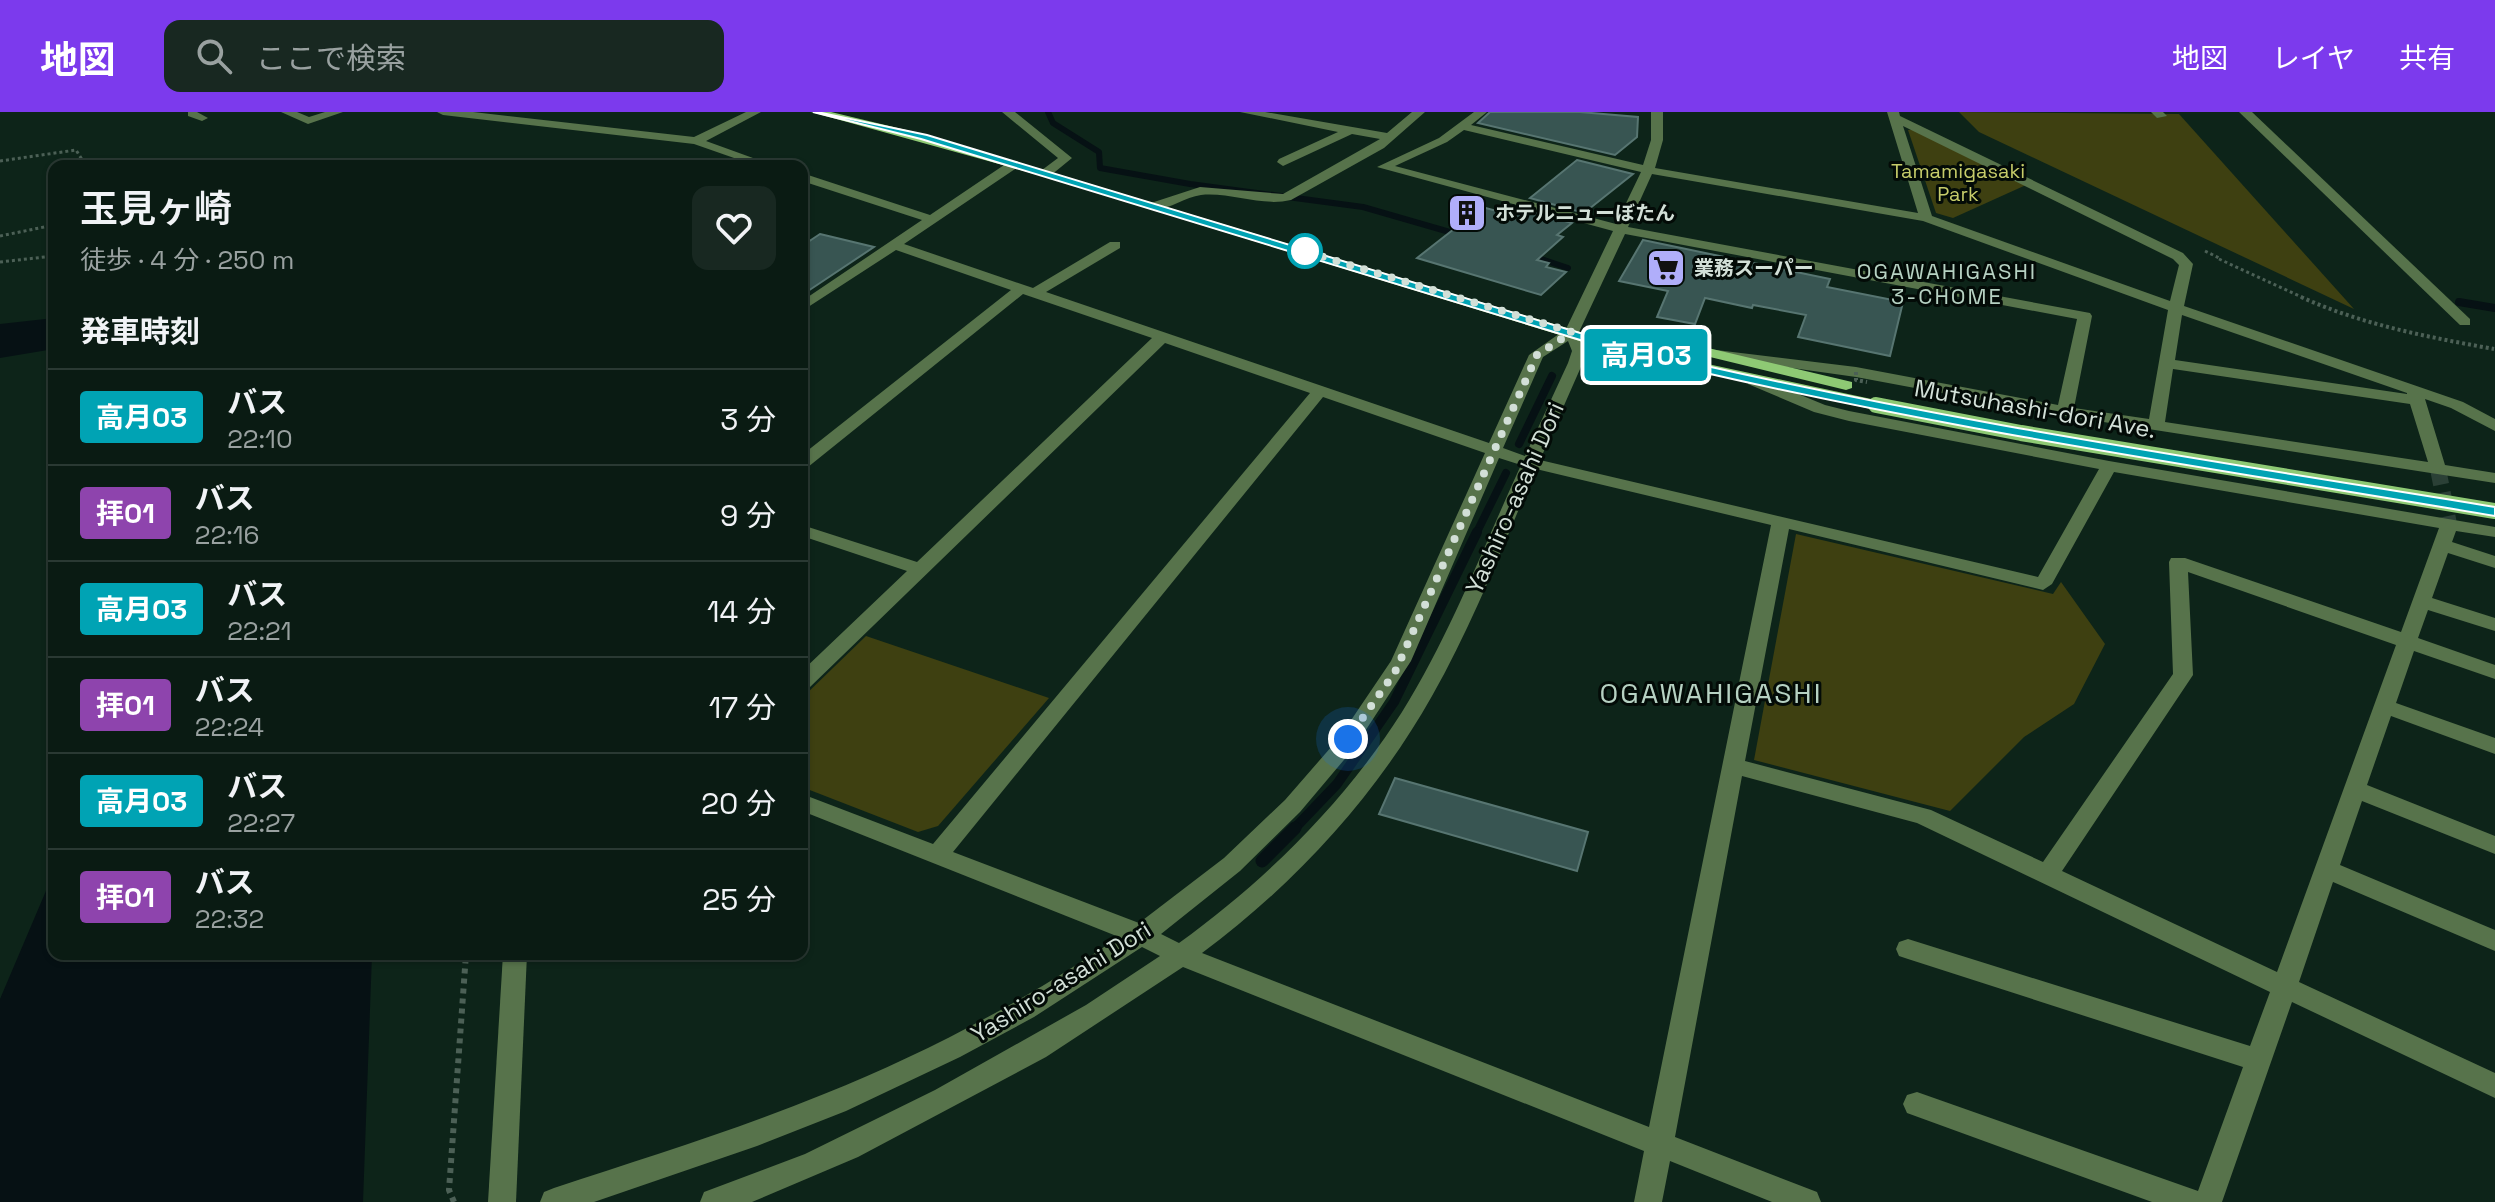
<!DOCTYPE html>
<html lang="ja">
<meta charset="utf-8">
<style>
:root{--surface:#0a1b13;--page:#182821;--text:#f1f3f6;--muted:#99a1a0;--line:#2a3933;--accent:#7c3aed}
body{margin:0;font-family:"Space Grotesk","Noto Sans JP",sans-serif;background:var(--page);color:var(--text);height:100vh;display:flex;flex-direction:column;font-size:30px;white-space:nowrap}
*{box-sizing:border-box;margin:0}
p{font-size:26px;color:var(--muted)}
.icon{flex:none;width:44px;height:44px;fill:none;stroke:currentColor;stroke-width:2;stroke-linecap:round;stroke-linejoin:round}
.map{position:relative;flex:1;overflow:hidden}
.side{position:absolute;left:48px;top:48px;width:760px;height:800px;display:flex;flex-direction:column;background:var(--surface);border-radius:16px;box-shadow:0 2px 6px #0004,0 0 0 2px var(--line)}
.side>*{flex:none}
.badge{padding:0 16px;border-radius:6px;font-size:28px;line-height:52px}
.you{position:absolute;width:40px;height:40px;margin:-20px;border:6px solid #fff;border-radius:50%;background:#1a73e8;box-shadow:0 0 0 12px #1a73e833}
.map>.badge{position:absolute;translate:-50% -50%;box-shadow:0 0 0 4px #fff}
h2{padding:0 32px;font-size:30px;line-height:72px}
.round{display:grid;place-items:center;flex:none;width:84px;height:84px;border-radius:16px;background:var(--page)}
.summary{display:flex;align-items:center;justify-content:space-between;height:136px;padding:0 32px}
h1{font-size:38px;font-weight:600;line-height:60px}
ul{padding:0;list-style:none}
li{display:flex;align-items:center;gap:24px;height:96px;padding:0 32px;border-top:2px solid var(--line)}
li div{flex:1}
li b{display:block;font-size:30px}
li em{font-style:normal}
li .badge{min-width:88px;font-weight:700;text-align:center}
header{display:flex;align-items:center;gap:48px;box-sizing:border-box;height:112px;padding:0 40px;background:var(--accent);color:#fff}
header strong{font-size:38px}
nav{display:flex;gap:44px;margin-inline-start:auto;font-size:28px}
.search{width:560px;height:72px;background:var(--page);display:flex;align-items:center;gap:20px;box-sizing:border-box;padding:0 28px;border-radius:16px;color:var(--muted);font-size:30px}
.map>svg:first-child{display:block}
</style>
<header>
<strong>地図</strong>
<div class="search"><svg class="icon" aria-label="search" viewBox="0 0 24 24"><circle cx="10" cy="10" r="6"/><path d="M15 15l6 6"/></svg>ここで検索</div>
<nav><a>地図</a><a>レイヤ</a><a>共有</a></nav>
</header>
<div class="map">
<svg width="2495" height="1090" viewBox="0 0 2495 1090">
<rect width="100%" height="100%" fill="#0d2419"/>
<g fill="#3e4011">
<polygon points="1959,0 2179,2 2354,197 1979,20"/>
<polygon points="1917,17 2026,73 1953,106 1936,101 1908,18"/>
<polygon points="1796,422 2053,482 2061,470 2105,532 2074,592 2024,625 1950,699 1754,648"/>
<polygon points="866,524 1049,586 938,714 918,720 802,675 802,586"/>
</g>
<g fill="#061114">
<polygon points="54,206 54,237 0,246 0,212"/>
<polygon points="54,760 54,842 372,842 363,1090 0,1090 0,887"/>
</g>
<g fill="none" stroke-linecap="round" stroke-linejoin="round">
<g stroke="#061114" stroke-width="6">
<polyline points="1048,0 1053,11 1099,40 1100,56 1190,72 1363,95 1460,123"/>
<polyline points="1529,143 1568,156"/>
</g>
<g stroke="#061114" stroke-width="8">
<polyline points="2459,190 2495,196"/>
<polyline points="1519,332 1552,264"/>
<polyline points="1476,422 1506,361"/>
</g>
<polyline stroke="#061114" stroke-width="10" points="1293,718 1337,672 1394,590 1477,420"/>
<polyline stroke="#061114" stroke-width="13" points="1262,749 1295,716"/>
</g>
<g fill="#385552" stroke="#577571" stroke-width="2">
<polygon points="1490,0 1580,0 1638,5 1637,25 1615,43 1478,11"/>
<polygon points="1577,48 1633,62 1584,101 1530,86"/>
<polygon points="1482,95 1511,103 1518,96 1572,111 1557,123 1563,125 1537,148 1549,151 1546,155 1566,160 1541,183 1417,146"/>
<polygon points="820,122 874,135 802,183 802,134"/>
<polygon points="1643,128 1830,167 1827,175 1903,190 1890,244 1798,225 1806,203 1753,193 1752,196 1705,186 1695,212 1657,205 1668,179 1619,169"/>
<polygon points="1395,666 1588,720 1577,759 1379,702"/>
</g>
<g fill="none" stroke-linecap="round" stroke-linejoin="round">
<polyline stroke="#2b4036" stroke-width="16" stroke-dasharray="16 8" stroke-linecap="butt" points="2438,357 2449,412"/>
<g stroke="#4c6056" stroke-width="3" stroke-dasharray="3 3" stroke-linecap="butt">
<polyline points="0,49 76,38 86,54"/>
<polyline points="0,124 54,113"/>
<polyline points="2205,139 2221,147"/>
<polyline points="2219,147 2306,187"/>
<polyline points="0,150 54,144"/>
</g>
<path stroke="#4c6056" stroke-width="4" stroke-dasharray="3 3" stroke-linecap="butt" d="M2301,185C2363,213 2428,225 2494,237"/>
<polyline stroke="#4c6056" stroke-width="6" stroke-dasharray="5 5" stroke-linecap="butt" points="454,1090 449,1078 466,842"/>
<g fill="#57734b" fill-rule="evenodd">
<polygon points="188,0 197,0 208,6 202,9 188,4"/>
<polygon points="281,0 297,0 309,5 325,0 343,0 308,12"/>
<polygon points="437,0 473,0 694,25 746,0 761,0 706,29 775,54 757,54 694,32 443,3"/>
<polygon points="1002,0 1015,0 1072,46 1050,64 1042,64 1042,58 1058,46"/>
<path d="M1240,0H1265L1387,21L1412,0H1425L1384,36L1291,88C1261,95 1231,80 1201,83C1184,85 1169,99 1151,97V91L1200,75L1283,82L1380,27L1352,22L1283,54L1277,50L1279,47L1338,20Z"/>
<path d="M1474,0H1487L1471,13L1643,53L1651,28V0H1663V28L1655,56L1918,101L1887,0H1899L1900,4L2183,141L2193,152L2184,194L2463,290L2495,307V319L2451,296L2425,287L2445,353L2495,361V371L2065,304L1856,265L1713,245L1705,240L1708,237L1856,255L2058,293L2077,207L1625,122L1579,220L1588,239L1540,348L2038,465L2099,357L1849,309L1814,300L1748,272V266L1754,264L1825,293L1849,299L2109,349L2495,415V425L2456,419L2452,430L2495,444V456L2448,441L2432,486L2495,506V519L2428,498L2418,526L2495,553V567L2414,539L2396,591L2495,626V642L2391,604L2367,673L2495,724V742L2362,689L2340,753L2495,818V839L2333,770L2299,870L2495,961V986L2292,890L2222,1090H2152L1907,1001L1903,992L1907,983L1917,980L2198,1079L2243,955L1908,847L1899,844L1896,837L1899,830L1908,827L2250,934L2270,880L1917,711L1742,664L1675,1025L1817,1080L1821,1090H1772L1670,1049L1662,1090H1634L1644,1039L1183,855L1046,945L858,1045L752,1090H700L704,1080L805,1042L935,978L1086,893L1160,844L1142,835L1034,905L960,945L846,999L757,1034L594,1090H540L544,1080L554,1076C645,1046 736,1018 824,982C927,941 1028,887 1119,825L802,699V682L933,732L1310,281L1165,231L809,576L802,578V559L907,459L802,424V413L917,450L1152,226L1023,182L808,355L802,356V343L1011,178L896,138L802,199V189L922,108L802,69V61L930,103L1010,49H1018V55L904,132L1033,176L1110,130H1120V136L1046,180L1489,331L1529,243L1566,217L1613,119L1377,55L1439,26ZM1903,14L2173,147L2179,153L2170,189L1932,104ZM1464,18L1641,60L1616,112L1395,54L1447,30ZM1652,62L1923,109L2168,198L2149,307L2074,296L2092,204L2090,201L1628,115ZM2182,203L2407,281V282L2175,248ZM1568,229L1572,239L1568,251L1525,344L1503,336L1543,245ZM2173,257L2410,292L2428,350L2165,310ZM1323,285L1485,341L1391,549L1339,626L1285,688L1224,746L1139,811L953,740ZM1499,346L1521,353C1483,436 1450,523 1402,600C1344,691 1266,768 1179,831L1161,822L1240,759L1300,700L1354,636L1411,549ZM1536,357L1771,413L1649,1015L1202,841C1295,772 1375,685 1432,584C1473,512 1503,433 1536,357ZM2114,360L2439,416L2401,520L2185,446H2171L2169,450L2173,562L2043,750L1931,698L1745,649L1789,417L2043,478L2052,472ZM2188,460L2396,533L2277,860L2062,759L2193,563Z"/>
<polygon points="2151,0 2163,0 2167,4 2157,6"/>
<polygon points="2239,0 2252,0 2470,207 2470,213 2460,213"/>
<polygon points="503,842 527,842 516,1090 488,1090"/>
</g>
<polygon fill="#8ec974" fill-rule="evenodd" points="811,0 831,0 927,23 1590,223 1591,218 1596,217 1636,219 1852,270 1852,276 1846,278 1636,227 1599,226 1633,236 1876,288 1884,293 1876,298 1625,243 1042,64"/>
<polyline stroke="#4c6056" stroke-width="4" stroke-dasharray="3 3" stroke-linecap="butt" points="1856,260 1856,268 1867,270"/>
<polyline stroke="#8ec974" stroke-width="16" points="1876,293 2021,321 2495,399"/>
</g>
<path fill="#00a3b4" stroke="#fff" stroke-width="2" d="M813,0H817L927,23L1633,237C1917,305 2207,348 2495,395V404C2205,355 1912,313 1626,242L921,27Z"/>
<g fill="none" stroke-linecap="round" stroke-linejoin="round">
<polyline stroke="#d2dfd7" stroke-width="8" stroke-dasharray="0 14.4" points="1305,139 1300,138 1572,220 1537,243 1395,560 1348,627"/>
</g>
<defs>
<symbol id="building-square" viewBox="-11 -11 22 22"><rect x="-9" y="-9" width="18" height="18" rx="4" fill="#b0aefa" stroke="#030b07"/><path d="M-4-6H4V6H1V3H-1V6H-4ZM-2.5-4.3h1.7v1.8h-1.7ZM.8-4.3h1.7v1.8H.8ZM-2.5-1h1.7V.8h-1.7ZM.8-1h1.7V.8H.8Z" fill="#111"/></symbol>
<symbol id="supermarket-square" viewBox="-11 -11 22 22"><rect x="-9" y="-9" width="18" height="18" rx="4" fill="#b0aefa" stroke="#030b07"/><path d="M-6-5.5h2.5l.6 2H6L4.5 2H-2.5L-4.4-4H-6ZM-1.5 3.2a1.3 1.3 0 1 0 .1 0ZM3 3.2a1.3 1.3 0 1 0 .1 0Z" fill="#111"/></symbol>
</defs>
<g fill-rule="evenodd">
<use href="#building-square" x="1445" y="79" width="44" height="44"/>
<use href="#supermarket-square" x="1644" y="134" width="44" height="44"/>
</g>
<circle fill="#fff" stroke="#00a3b4" stroke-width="4" cx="1305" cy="139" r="16"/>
<g text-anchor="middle" stroke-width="6" stroke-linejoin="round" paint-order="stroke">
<g font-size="20" fill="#c6cc6a" stroke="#030b07">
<text x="1958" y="66">Tamamigasaki<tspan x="1958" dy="23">Park</tspan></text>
</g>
<g font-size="20" font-weight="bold" fill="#d2dfd7" stroke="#030b07" text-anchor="start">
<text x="1495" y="108">ホテルニューぼたん</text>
<text x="1694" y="163">業務スーパー</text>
</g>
<g font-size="22" letter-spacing="2" fill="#b6d1c2" stroke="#030b07">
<text x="1947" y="167">OGAWAHIGASHI<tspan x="1947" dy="25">3-CHOME</tspan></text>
</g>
<g font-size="24" fill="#d2dfd7" stroke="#030b07">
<text transform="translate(2035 297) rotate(10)" y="8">Mutsuhashi-dori Ave.</text>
<text transform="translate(1515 386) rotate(-66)" y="8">Yashiro-asahi Dori</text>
<text transform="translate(1061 870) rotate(-32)" y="8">Yashiro-asahi Dori</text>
</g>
<g font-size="28" letter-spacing="2" fill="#b6d1c2" stroke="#030b07">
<text x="1711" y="591">OGAWAHIGASHI</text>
</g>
</g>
</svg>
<div class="you" style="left:1348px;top:627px"></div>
<b class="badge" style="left:1646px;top:243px;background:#00a3b4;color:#fff">高月03</b>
<section class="side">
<div class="summary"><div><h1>玉見ヶ崎</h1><p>徒歩 · 4 分 · 250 m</p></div><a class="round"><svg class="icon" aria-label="heart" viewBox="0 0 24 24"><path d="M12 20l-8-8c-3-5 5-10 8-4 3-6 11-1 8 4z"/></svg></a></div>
<h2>発車時刻</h2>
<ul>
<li><span class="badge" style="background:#00a3b4;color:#fff">高月03</span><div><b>バス</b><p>22:10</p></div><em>3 分</em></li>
<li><span class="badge" style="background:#8e44ad;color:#fff">拝01</span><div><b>バス</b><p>22:16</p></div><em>9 分</em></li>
<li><span class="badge" style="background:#00a3b4;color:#fff">高月03</span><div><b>バス</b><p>22:21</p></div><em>14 分</em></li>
<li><span class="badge" style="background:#8e44ad;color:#fff">拝01</span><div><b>バス</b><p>22:24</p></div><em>17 分</em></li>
<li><span class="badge" style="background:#00a3b4;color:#fff">高月03</span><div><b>バス</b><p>22:27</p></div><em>20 分</em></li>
<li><span class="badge" style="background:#8e44ad;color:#fff">拝01</span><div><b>バス</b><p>22:32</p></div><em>25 分</em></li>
</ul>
</section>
</div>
